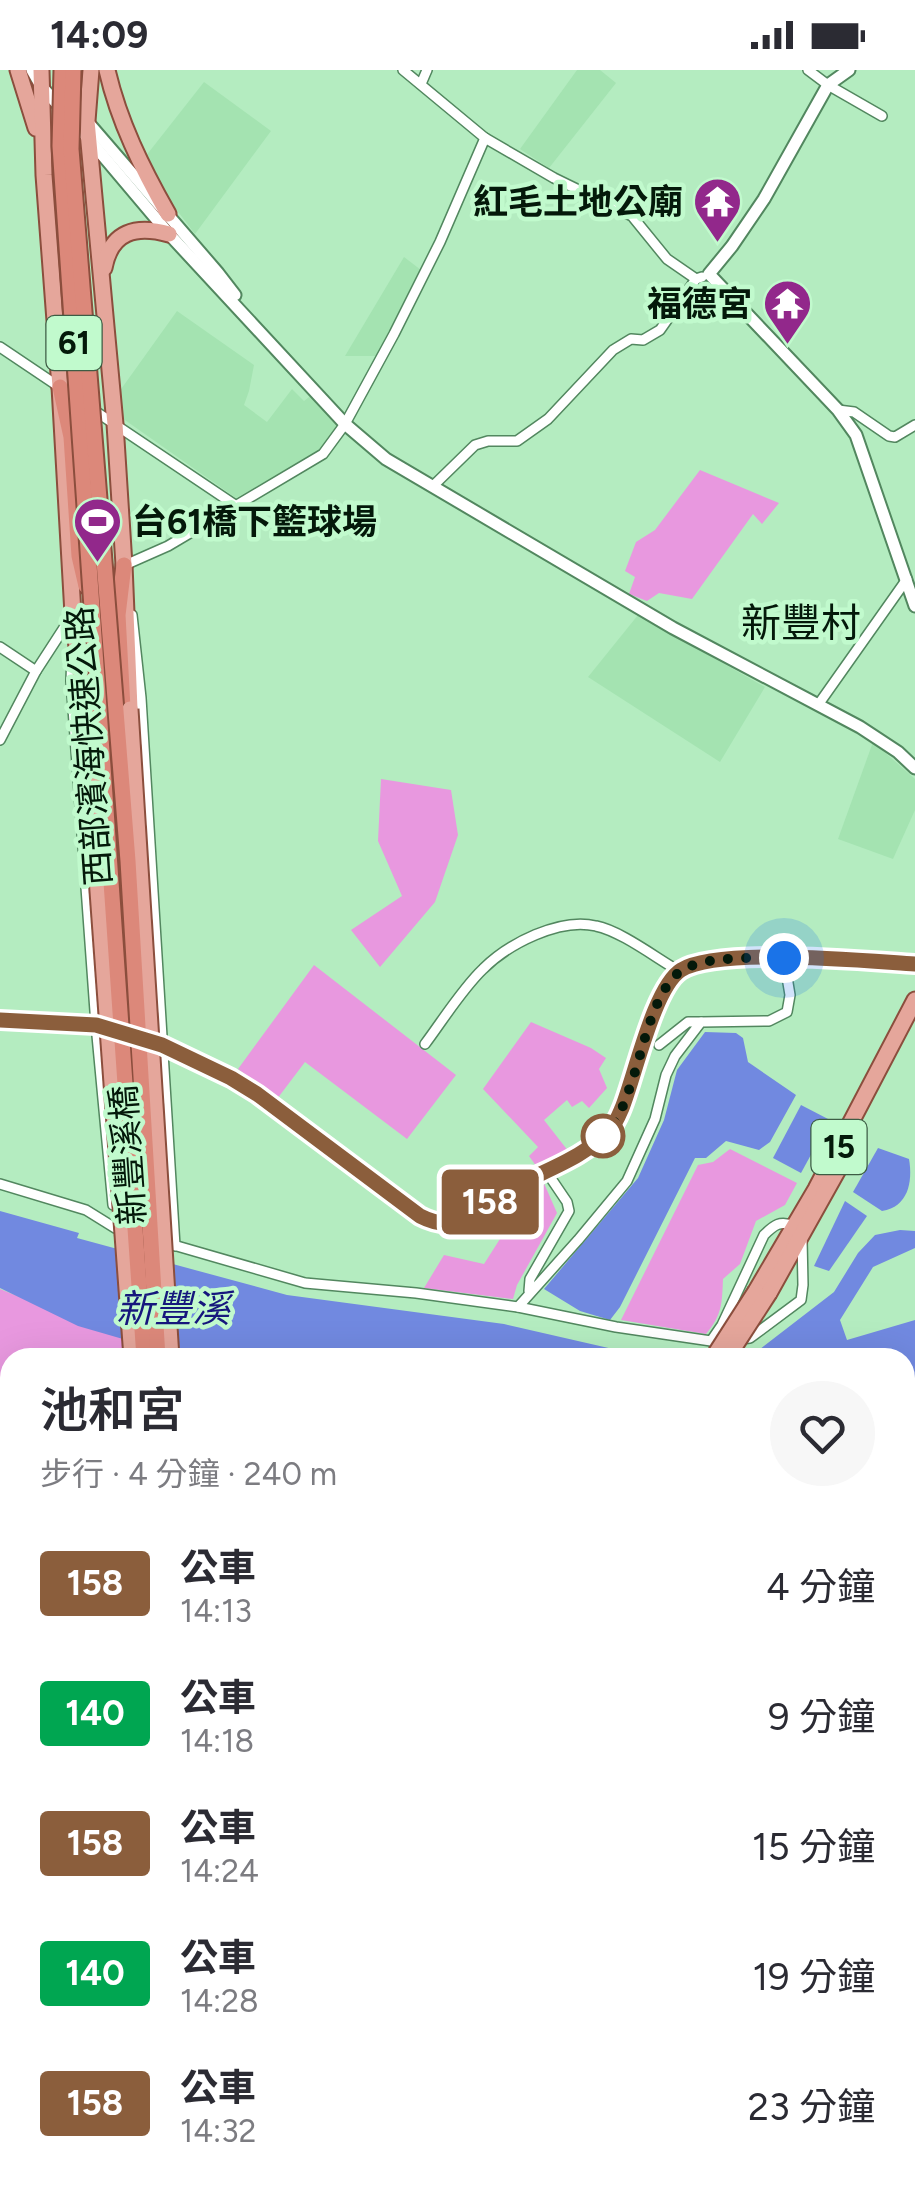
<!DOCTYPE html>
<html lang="zh-TW">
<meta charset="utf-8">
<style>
:root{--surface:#fff;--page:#f7f7f7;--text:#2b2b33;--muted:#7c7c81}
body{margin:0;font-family:Figtree,"Noto Sans TC",sans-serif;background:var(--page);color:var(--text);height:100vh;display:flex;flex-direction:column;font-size:38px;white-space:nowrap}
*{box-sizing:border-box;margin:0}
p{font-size:32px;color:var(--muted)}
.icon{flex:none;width:55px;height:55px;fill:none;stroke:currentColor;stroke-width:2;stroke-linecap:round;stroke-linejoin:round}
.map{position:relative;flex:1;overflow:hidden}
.panel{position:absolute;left:0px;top:1278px;width:915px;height:842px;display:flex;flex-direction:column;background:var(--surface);border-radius:30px 30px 0 0;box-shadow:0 10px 40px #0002}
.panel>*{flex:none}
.badge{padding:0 20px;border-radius:8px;font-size:35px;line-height:65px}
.you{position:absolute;width:50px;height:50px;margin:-25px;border:8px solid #fff;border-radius:50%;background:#1a73e8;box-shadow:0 0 0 15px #1a73e833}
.map>.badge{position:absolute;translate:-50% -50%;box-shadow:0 0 0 5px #fff}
.round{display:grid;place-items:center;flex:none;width:105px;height:105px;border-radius:52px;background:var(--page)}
.overview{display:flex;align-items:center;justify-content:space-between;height:170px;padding:0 40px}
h1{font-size:48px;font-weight:600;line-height:75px}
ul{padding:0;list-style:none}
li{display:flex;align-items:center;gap:30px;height:130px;padding:0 40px}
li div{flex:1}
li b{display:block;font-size:38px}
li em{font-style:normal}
li .badge{min-width:110px;font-weight:700;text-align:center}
.status{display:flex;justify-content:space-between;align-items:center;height:70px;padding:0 50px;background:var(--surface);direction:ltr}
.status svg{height:28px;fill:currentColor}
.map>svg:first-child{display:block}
</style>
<div class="status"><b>14:09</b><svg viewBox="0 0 49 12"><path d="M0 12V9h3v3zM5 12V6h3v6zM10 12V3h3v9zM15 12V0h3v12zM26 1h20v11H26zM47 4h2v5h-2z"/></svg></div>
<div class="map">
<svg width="915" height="2119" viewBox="0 0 915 2119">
<rect width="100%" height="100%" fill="#b4ecc0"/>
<g fill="#a4e3b1">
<polygon points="577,0 600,0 616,13 549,98 520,79"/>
<polygon points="204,12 271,61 195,164 163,122 145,87"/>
<polygon points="404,187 421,200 376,286 345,286"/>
<polygon points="177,241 254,295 249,321 244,335 267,352 292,319 304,331 313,324 338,354 318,382 236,428 122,348 119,322"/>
<polygon points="638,545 765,617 720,692 588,607"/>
<polygon points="873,672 915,709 915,740 893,789 838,769"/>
</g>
<g fill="#e898df">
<polygon points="700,400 779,433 762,454 753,444 692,529 659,523 647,531 629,524 635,507 625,501 636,472 655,460"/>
<polygon points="381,709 451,720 458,765 435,832 380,897 351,860 402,826 378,771"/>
<polygon points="314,895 456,1005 407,1069 305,992 277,1029 238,999"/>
<polygon points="531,952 591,978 606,988 599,999 607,1018 589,1038 582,1031 572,1037 567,1030 544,1050 569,1082 539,1100 529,1086 538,1077 483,1019"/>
<path d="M730,1079L797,1113L785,1135L756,1151L740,1194L723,1209C722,1234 722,1245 706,1264L621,1250L698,1095L713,1092Z"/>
<polygon points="543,1111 557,1143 517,1215 513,1229 424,1218 444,1185 484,1194 533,1117"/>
<polygon points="0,1219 146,1278 178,1287 10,1288 10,1311 0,1327"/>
<polygon points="0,1345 10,1364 10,1539 0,1540"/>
<polygon points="0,1939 10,1957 10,1988 0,1989"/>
</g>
<g fill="#7189e0">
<polygon points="705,962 736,963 743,968 748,992 796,1025 770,1072 759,1080 726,1071 706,1088 695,1088 620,1237 610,1250 580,1241 544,1219 638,1108 664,1050 677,1000"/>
<polygon points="801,1035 830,1050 801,1103 773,1088"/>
<path d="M878,1078L909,1089C913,1112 908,1137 882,1141L853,1122Z"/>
<polygon points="845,1131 867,1146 829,1201 814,1196"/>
<polygon points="0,1141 79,1163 77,1168 287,1225 504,1254 626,1282 661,1287 185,1287 78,1256 0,1218"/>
<polygon points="900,1160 915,1161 915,1178 873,1197 840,1250 847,1270 915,1250 915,1463 905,1452 905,1288 725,1288 755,1283 834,1222 858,1183 875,1165"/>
</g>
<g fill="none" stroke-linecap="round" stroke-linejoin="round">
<defs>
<g id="minor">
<polyline points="403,0 485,68 554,108 632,146 667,189 696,209"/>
<polyline points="808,0 828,15 882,46"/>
<polyline points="421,14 427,0"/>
<polyline points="0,277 58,316"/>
<polyline points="92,339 235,435"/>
<polyline points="838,340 854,342 889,366 895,367 915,355"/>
<polyline points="434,415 475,375 488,371 517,371 548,349 613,280 631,269 643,270 660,260 696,209 702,207"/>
<polyline points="125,495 168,476 323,384 345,354 394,264 440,172 485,68"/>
<polyline points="132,545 141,628 175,1176"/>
<polyline points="0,577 36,601"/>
<polyline points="72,582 71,611 96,955 113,1135"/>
<polyline points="818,635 907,509"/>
<polyline points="0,670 36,601 71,547"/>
<polyline points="0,950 96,955 142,969"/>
<path d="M425,974C443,950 462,919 483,899C508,874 560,847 596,856C621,861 656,888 679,901"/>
<path d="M162,975C185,986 210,996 232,1008C300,1046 359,1100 420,1146C457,1165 471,1143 501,1124C537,1102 583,1091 611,1058C616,1053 619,1045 622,1038C635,1006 654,917 681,900C720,877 866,892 915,894"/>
<polyline points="659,975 688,952 701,952"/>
<polyline points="0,1114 86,1140 115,1158 126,1161"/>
<polyline points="170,1174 305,1213 416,1223 518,1237 578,1170 627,1111 655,1049 666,1005 675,986 701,952 769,951 787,942 790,925 784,889"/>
<polyline points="529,1221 530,1209 569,1141 567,1132 546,1101"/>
<polyline points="518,1237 616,1257 711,1271 725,1270"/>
<polyline points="741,1269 750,1268 801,1230 803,1215 802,1169"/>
<path d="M711,1271L722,1255L764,1165C774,1155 780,1150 794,1156"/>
</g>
<g id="tertiary">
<polyline points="32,0 41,16 88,68 169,164 345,354 386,389 673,558 860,657 898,682 915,698"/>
<polyline points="849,0 828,15 764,129 732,176 709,204 838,340 856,365 915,536"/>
<polyline points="85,49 218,203 235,225"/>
</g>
<g id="primary">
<polyline points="18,0 36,58"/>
<polyline points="41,0 44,105 60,317 73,544 85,643"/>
<polyline points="91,0 87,51 115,354 124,495 130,639"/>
<path d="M107,0C119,52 142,98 168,144"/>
<path d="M104,198C111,161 136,155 169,164"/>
<polyline points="756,1221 816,1119 915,930"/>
<polyline points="769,1223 840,1096"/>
<polyline points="14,2119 19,2110"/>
<polyline points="79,2119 86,2110"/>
</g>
<g id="trunk">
<polyline points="60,317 71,367 79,486 86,516"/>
<polyline points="124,657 118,545 124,495"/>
<polyline points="28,2119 32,2110"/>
<polyline points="42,2119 46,2110"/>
</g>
</defs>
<use href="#minor" stroke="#52875f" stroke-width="12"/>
<use href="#tertiary" stroke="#52875f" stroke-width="15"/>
<use href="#primary" stroke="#8b4e3d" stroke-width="19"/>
<use href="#trunk" stroke="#8b4e3d" stroke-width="19"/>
<use href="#minor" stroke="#fff" stroke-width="9"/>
<use href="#tertiary" stroke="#fff" stroke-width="11"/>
<use href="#primary" stroke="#e5a69b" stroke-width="15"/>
<use href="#trunk" stroke="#dc887a" stroke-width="15"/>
<defs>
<g id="primary-bridge">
<polyline points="130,639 171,1288"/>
<polyline points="85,643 132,1288"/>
<polyline points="713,1288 756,1221"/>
<polyline points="727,1288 769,1223"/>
</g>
<g id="trunk-bridge">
<polyline points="62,0 60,76 144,1288"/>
<polyline points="73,0 71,79 128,791 158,1288"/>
</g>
</defs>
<use href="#primary-bridge" stroke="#8b4e3d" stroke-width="19" stroke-linecap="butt"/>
<use href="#trunk-bridge" stroke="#8b4e3d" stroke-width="19" stroke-linecap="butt"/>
<use href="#primary-bridge" stroke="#e5a69b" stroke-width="15"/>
<use href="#trunk-bridge" stroke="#dc887a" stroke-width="15"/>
</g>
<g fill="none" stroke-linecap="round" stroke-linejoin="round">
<defs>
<path id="line" d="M0,950L96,955L162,975L231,1008L257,1024L420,1146C457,1165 471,1143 501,1124C537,1102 583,1091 611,1058C616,1053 619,1045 622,1038C635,1006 654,917 681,900C719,877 866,891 915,894"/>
</defs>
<use href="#line" stroke="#fff" stroke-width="22"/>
<use href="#line" stroke="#8b5e3c" stroke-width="15"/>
<path stroke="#04190a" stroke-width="10" stroke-dasharray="0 18" d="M603,1066C619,1052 625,1031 632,1011C643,980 652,927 677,904C698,885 756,888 784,888"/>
</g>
<defs>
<symbol id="temple-pin" viewBox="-11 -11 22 30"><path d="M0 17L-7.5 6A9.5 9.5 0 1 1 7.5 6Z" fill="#92288b" stroke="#c1facd"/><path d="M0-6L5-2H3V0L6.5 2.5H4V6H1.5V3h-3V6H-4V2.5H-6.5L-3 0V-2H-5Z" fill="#fff"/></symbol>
<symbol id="stadium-pin" viewBox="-11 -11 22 30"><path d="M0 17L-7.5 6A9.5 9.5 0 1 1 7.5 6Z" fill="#92288b" stroke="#c1facd"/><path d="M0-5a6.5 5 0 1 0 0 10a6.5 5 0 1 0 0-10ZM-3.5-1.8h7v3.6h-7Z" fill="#fff"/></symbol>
</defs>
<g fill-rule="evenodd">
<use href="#temple-pin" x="690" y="104" width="55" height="75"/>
<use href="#temple-pin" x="760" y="206" width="55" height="75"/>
<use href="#stadium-pin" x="70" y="424" width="55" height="75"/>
</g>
<circle fill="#fff" stroke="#8b5e3c" stroke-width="5" cx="603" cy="1066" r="20"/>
<g text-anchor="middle" stroke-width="9" stroke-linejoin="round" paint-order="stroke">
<g fill="#c1facd" stroke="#3d5c44" stroke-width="2.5">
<rect x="46.5" y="246" width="55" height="54" rx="8"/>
<rect x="811.5" y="1050" width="55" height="54" rx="8"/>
</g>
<g font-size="32" font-weight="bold" fill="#04190a">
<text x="74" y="284">61</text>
<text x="839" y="1088">15</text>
</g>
<g font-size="35" font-weight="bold" fill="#04190a" stroke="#c1facd" text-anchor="end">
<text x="683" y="144">紅毛土地公廟</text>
<text x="752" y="246">福德宮</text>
<text x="132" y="464" text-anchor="start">台61橋下籃球場</text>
</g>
<g font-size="35" fill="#04190a" stroke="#c1facd">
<text transform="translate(89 676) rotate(-94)" y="12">西部濱海快速公路</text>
<text transform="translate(128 1085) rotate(-94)" y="12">新豐溪橋</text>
</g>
<g font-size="38" font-style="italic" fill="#16177d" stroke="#c1facd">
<text x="173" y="1252">新豐溪</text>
</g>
<g font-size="40" fill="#04190a" stroke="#c1facd">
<text x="801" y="567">新豐村</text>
</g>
</g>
</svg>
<div class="you" style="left:784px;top:888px"></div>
<b class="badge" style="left:490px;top:1132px;background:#8b5e3c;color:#fff">158</b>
<section class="panel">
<div class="overview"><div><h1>池和宮</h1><p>步行 · 4 分鐘 · 240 m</p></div><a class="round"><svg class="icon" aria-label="heart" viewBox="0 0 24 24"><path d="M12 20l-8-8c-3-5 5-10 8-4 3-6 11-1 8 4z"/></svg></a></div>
<ul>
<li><span class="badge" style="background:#8b5e3c;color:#fff">158</span><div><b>公車</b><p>14:13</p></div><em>4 分鐘</em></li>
<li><span class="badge" style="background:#00a651;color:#fff">140</span><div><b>公車</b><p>14:18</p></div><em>9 分鐘</em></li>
<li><span class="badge" style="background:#8b5e3c;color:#fff">158</span><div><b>公車</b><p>14:24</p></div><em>15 分鐘</em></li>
<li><span class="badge" style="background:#00a651;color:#fff">140</span><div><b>公車</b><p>14:28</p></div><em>19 分鐘</em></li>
<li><span class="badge" style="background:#8b5e3c;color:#fff">158</span><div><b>公車</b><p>14:32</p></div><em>23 分鐘</em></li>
</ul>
</section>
</div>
